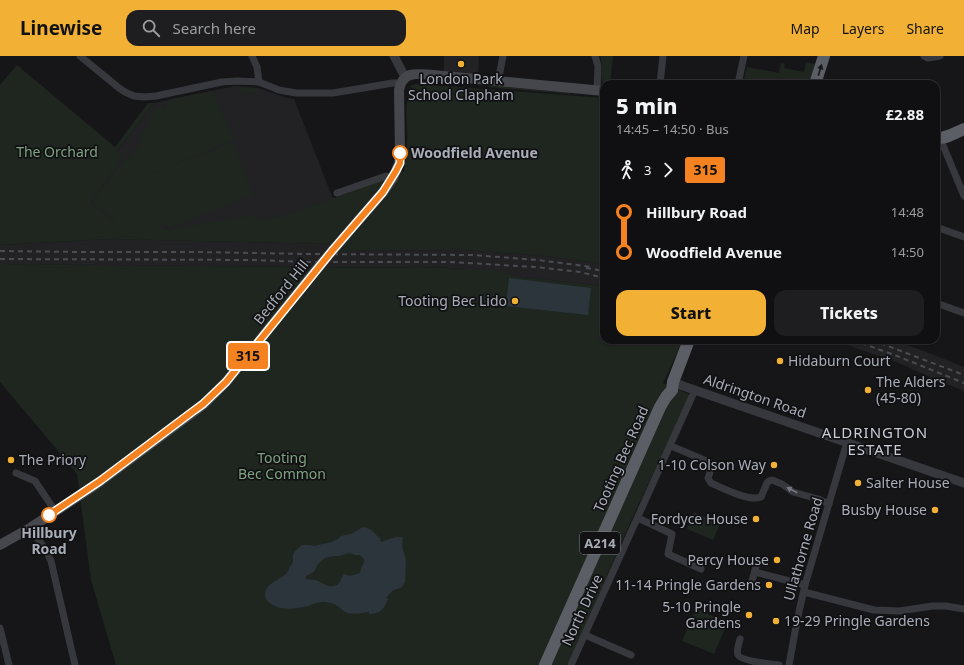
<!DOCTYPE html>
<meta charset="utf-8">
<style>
:root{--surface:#101012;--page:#1e1e20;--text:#f1f3f6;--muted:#9c9d9f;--line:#303032;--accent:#f2b134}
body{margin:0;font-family:"Noto Sans",sans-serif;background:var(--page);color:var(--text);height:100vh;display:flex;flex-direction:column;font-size:15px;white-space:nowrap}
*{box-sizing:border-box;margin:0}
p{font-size:13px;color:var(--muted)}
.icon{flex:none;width:22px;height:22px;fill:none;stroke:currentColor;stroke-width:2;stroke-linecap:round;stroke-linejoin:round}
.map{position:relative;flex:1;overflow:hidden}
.panel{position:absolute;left:600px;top:24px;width:340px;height:264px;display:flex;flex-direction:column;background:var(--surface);border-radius:12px;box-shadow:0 1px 3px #0004,0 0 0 1px var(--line)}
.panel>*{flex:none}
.badge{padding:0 8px;border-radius:3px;font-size:14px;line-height:26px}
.map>.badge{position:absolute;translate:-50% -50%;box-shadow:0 0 0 2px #fff}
.legs{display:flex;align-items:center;gap:6px;height:44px;padding:0 16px;font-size:13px}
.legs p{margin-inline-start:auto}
.overview{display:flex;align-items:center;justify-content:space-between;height:68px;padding:0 16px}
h1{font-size:22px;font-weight:800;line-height:30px}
.primary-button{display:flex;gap:8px;margin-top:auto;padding:8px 16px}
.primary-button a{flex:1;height:46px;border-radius:12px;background:var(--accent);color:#111;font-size:16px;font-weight:800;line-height:46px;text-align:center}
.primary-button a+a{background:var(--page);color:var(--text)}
ul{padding:0 16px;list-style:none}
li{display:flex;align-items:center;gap:14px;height:40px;font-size:15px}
li i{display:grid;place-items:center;width:6px;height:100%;margin:0 5px;background:currentColor}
li i::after{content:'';width:10px;height:10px;margin:-5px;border:3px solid;border-radius:50%;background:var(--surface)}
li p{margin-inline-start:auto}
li:first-child i{background:linear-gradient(#0000 50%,currentColor 0)}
li:last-child i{background:linear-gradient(currentColor 50%,#0000 0)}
header{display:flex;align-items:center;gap:24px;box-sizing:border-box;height:56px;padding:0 20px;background:var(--accent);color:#111}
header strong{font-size:19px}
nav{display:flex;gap:22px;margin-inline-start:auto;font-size:14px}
.search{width:280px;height:36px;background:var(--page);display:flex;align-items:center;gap:10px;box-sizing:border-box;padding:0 14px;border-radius:12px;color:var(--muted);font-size:15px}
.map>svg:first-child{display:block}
</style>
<header>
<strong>Linewise</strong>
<div class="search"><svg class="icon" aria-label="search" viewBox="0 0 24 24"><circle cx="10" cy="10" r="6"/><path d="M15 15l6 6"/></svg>Search here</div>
<nav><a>Map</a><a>Layers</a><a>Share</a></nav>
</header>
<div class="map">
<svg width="964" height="609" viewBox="0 0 964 609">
<rect width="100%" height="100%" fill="#161618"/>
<g fill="#222225">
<polygon points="444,0 479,0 478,19 444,16"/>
<polygon points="235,30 258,32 287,42 294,43 333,143 267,165 187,177 69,158 154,47"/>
<polygon points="109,183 329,188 339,195 464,194 545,200 604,208 604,230 514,220 508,218 482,214 432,211 424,212 0,208 0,189"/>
<polygon points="833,284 894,284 929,297 964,311 964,335 934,323 899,307"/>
</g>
<g fill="#1e261f">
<path d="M600,0H613L610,28C597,28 603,19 602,10C602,7 601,3 600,0Z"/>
<polygon points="806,6 815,8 812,20 807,28 743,28 747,11 779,17 781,7 785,8 784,12 804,16"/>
<path d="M17,9L115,91L148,47H154L117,95L123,101L90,146L113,165L115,164L92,146L118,111L130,101L142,85L141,84L142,77L150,67L151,57L158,52L165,53L167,46L171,43L212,35L234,84L146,119L149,125L147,119L233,86L253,139L168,172L166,168L154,167L167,174L255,159L262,165C310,152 357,134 404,115C405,105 407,96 407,86C408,68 403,46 412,29L416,28L604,42V208L545,200L464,194L339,195L329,188L109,183L0,189V29Z"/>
<polygon points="489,29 570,37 570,38 488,31"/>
<path d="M233,30L257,33V36C247,38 241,37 233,30Z"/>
<path d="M0,208L424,212C435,211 447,212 458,213C476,213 498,213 514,220L604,230V284H683L663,327L691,339L634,458L568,609H116L91,524L77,418L59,396L0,326Z"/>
<polygon points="694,456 720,468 713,484 687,473"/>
<polygon points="696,553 728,566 714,598 682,585"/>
</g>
<g fill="#2c353c" fill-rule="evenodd">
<polygon points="509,222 591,232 588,259 506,250"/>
<path d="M363,471C374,472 374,479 381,483L380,484L382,486C388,483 394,481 401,481L403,482L402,490L406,504L405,526L402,531L392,535L386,542L388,543C384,553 380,558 369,558V556C362,557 351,559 345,556C343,555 341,552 340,552C336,548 331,547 326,546C319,545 314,548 308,550C296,553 280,555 270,547C267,545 265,543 265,539C265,526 284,523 289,514V512L293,506V499L294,496L302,489H310L314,490L331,486L338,483L341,480L351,478ZM349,497L355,499H360L364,503V506L361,512L360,517L350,520L344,518C342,521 340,527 337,529C329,533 323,527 318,525C314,523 309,524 305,523L306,520L314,516L318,508L325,502L334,500H339Z"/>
</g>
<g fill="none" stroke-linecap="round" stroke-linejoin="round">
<g stroke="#37383d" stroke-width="7">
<polyline points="80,0 119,32 125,36 134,40 144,41 156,40 222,26 237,25 259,26 279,34 296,37 333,37 393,27 401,27"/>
<polyline points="252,0 257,11 259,26"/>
<polyline points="595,0 598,10 597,34"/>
<polyline points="924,0 928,2 940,0"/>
<polyline points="498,26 503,0"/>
<polyline points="660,28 663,0"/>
<polyline points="738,28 744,0"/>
<polyline points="940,82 964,140"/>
<polyline points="337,137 386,120 393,122"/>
<polyline points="936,171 964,181"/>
<polyline points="936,247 964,257"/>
<path d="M671,390L709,406C712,412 710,417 708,422L711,427C722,432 749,446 761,441L767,427L769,425L772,424L782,428L793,436L818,443L829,448"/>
<polyline points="16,417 35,425 55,455"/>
<polyline points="638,462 672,478 668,498 701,513"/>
<polyline points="30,472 46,494 51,505 75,609"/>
<polyline points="755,516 805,529"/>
<polyline points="751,529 758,503"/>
<polyline points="804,536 874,554 899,555 933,550 946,550 964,553"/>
<polyline points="0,572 9,609"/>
<polyline points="585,579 631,599"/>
<path d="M740,583C739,587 736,595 738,599C741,605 772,608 779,609"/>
<polyline points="571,609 695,334"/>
<polyline points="789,609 797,565 805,529 847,386"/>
</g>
<g stroke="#37383d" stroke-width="9">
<polyline points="394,0 405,21"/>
<polyline points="673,326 683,330 964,427"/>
</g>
<g stroke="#45474d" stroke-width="10">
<path d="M332,195L383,136L393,122L399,107L400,97L399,34C403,14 417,18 433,19L604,35"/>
<polyline points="0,489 30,472 94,430 203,349 226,326 320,209"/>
</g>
<g stroke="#5b5e65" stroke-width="12">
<polyline points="815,28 824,0"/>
<path d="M936,82C946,83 955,77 964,73"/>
<polyline points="545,609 660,351 666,341 672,334 673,326 689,284"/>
</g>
<g stroke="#4a4c52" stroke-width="2" stroke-dasharray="5 4" stroke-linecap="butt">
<polyline points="0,195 82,196 199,196 306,198 473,199 538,204 592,211"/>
<polyline points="0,203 254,204 307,206 450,206 536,211 580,216 604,222"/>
<polyline points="586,212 604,215"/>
<polyline points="853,284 897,300 964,327"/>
<polyline points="872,284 964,319"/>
</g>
<polyline stroke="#45474d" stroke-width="10" points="320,209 332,195"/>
</g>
<defs><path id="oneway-solid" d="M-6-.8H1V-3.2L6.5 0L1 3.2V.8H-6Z"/></defs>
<use fill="#18191b" href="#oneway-solid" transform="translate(820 14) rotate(-73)"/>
<use fill="#757881" href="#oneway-solid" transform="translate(792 434) rotate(-153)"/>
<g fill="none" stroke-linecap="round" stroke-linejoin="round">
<defs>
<polyline id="line-1" points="49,459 100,425 192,356 203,348 226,326 332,195 383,136 396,115 400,107 400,97"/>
</defs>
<use href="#line-1" stroke="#fff" stroke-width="9"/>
<use href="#line-1" stroke="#f58220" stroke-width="6"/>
</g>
<g fill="#f2b134" stroke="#111113" stroke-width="1.5">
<circle cx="461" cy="8" r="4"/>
<circle cx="515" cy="245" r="4"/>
<circle cx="780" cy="305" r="4"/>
<circle cx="868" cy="334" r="4"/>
<circle cx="11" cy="404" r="4"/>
<circle cx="774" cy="409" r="4"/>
<circle cx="858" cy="427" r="4"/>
<circle cx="935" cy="454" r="4"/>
<circle cx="756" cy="463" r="4"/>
<circle cx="777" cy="504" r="4"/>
<circle cx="769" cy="529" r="4"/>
<circle cx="749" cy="559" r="4"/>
<circle cx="776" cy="565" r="4"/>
</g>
<g fill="#fff" stroke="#f58220" stroke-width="2">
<circle cx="400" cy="97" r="7"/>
<circle cx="49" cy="459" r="7"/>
</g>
<g text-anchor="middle" stroke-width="3.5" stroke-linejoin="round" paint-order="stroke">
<rect fill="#111113" stroke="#7b7e86" stroke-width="1" x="580" y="476" width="40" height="22" rx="3"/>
<g font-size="13" font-weight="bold" fill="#a8adb8">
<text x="600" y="492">A214</text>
</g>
<g font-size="14" fill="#a8adb8" stroke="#111113" text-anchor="end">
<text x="461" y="28" text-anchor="middle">London Park<tspan x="461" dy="16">School Clapham</tspan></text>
<text x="507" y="250">Tooting Bec Lido</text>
<text x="788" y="310" text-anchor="start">Hidaburn Court</text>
<text x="876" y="331" text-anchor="start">The Alders<tspan x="876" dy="16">(45-80)</tspan></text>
<text x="19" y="409" text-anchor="start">The Priory</text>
<text x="766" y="414">1-10 Colson Way</text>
<text x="866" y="432" text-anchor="start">Salter House</text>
<text x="927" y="459">Busby House</text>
<text x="748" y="468">Fordyce House</text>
<text x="769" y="509">Percy House</text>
<text x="761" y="534">11-14 Pringle Gardens</text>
<text x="741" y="556">5-10 Pringle<tspan x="741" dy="16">Gardens</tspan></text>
<text x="784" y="570" text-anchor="start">19-29 Pringle Gardens</text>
</g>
<g font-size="14" fill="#7fa381" stroke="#111113">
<text x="57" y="101">The Orchard</text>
<text x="282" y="407">Tooting<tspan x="282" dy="16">Bec Common</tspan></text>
</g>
<g font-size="14" font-weight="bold" fill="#a8adb8" stroke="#111113" text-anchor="start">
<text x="411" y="102">Woodfield Avenue</text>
<text x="49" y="482" text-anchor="middle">Hillbury<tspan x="49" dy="16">Road</tspan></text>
</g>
<g font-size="14" fill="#a8adb8" stroke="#111113">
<text transform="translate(281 236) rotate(-51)" y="5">Bedford Hill</text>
<text transform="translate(755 340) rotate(19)" y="5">Aldrington Road</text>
<text transform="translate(621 403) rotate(-66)" y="5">Tooting Bec Road</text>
<text transform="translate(803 493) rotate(-74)" y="5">Ullathorne Road</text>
<text transform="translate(582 554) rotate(-65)" y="5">North Drive</text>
</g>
<g font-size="15" letter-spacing="1" fill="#c9ccd4" stroke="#111113">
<text x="875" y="382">ALDRINGTON<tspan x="875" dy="17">ESTATE</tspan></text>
</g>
</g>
</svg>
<b class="badge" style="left:248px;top:300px;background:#f58220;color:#111">315</b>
<section class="panel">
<div class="overview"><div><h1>5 min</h1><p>14:45 – 14:50 · Bus</p></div><b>£2.88</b></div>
<div class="legs"><svg class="icon" aria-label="walk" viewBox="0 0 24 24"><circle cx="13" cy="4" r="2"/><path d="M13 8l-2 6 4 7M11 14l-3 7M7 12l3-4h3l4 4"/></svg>3<svg class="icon" aria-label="forward" viewBox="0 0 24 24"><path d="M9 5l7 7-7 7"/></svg><b class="badge" style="background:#f58220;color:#111">315</b></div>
<ul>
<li><i style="color:#f58220"></i><b>Hillbury Road</b><p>14:48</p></li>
<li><i style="color:#f58220"></i><b>Woodfield Avenue</b><p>14:50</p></li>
</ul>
<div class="primary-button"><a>Start</a><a>Tickets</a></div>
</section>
</div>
